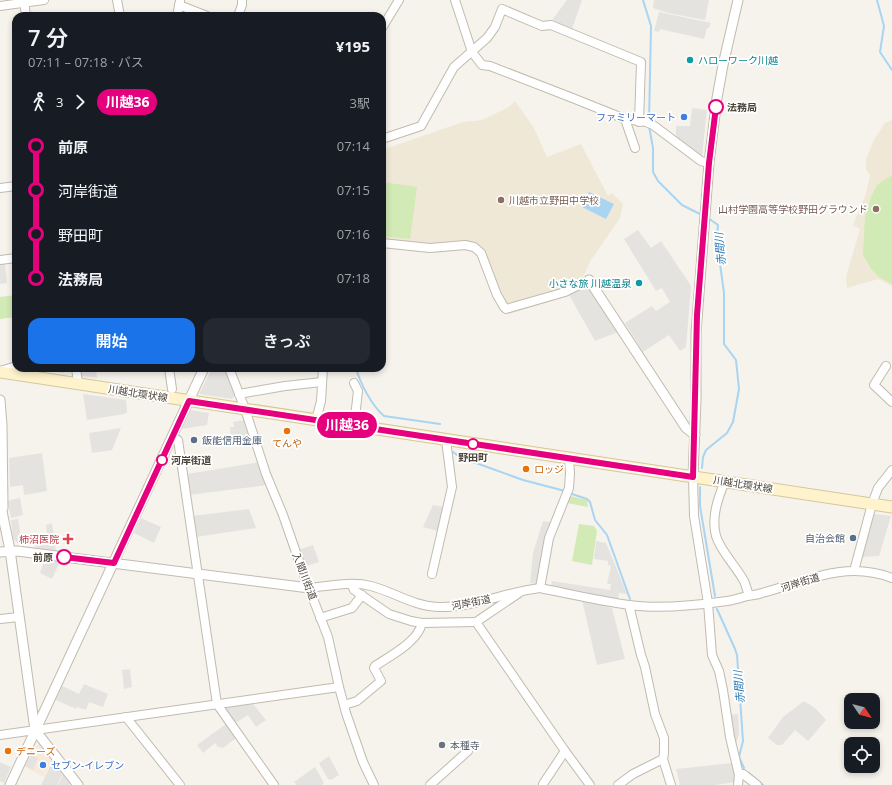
<!DOCTYPE html>
<html lang="ja">
<meta charset="utf-8">
<style>
:root{--surface:#171b24;--page:#242831;--text:#f1f3f6;--muted:#9ea1a6;--accent:#1a73e8}
body{margin:0;font-family:"Open Sans","Noto Sans JP",sans-serif;background:var(--page);color:var(--text);height:100vh;display:flex;flex-direction:column;font-size:15px;white-space:nowrap}
*{box-sizing:border-box;margin:0}
p{font-size:13px;color:var(--muted)}
.icon{flex:none;width:22px;height:22px;fill:none;stroke:currentColor;stroke-width:2;stroke-linecap:round;stroke-linejoin:round}
.map{position:relative;flex:1;overflow:hidden}
.panel{position:absolute;left:12px;top:12px;width:374px;height:360px;display:flex;flex-direction:column;background:var(--surface);border-radius:12px;box-shadow:0 2px 6px #0003}
.panel>*{flex:none}
.badge{padding:0 8px;border-radius:13px;font-size:14px;line-height:26px}
.needle{width:26px;rotate:125deg}
.fabs{position:absolute;left:844px;top:693px;display:grid;gap:8px}
.fabs a{display:grid;place-items:center;width:36px;height:36px;border-radius:8px;background:var(--surface);box-shadow:0 2px 6px #0003;font-size:20px}
.map>.badge{position:absolute;translate:-50% -50%;box-shadow:0 0 0 2px #fff}
.legs{display:flex;align-items:center;gap:6px;height:44px;padding:0 16px;font-size:13px}
.legs p{margin-inline-start:auto}
.headline{display:flex;align-items:center;justify-content:space-between;height:68px;padding:0 16px}
h1{font-size:22px;font-weight:600;line-height:30px}
.cta{display:flex;gap:8px;margin-top:auto;padding:8px 16px}
.cta a{flex:1;height:46px;border-radius:12px;background:var(--accent);color:#fff;font-size:16px;font-weight:600;line-height:46px;text-align:center}
.cta a+a{background:var(--page);color:var(--text)}
ul{padding:0 16px;list-style:none}
li{display:flex;align-items:center;gap:14px;height:44px;font-size:15px}
li i{display:grid;place-items:center;width:6px;height:100%;margin:0 5px;background:currentColor}
li i::after{content:'';width:10px;height:10px;margin:-5px;border:3px solid;border-radius:50%;background:var(--surface)}
li p{margin-inline-start:auto}
li:first-child i{background:linear-gradient(#0000 50%,currentColor 0)}
li:last-child i{background:linear-gradient(currentColor 50%,#0000 0)}
.map>svg:first-child{display:block}
</style>
<div class="map">
<svg width="892" height="785" viewBox="0 0 892 785">
<rect width="100%" height="100%" fill="#f6f3ec"/>
<polygon fill="#f7ead8" points="41,744 52,759 44,777 25,767 35,746"/>
<g fill="#efe8d6">
<polygon points="515,101 534,128 547,157 581,144 608,196 612,193 623,204 620,218 591,260 581,281 572,285 510,305 504,301 502,296 481,249 382,240 382,150 463,122 482,120 509,107"/>
<polygon points="892,120 892,286 878,279 847,288 846,277 860,229 853,225 866,194 870,175 866,170 866,159 874,140 885,123"/>
</g>
<g fill="#d2eab5">
<polygon points="892,175 892,284 879,277 872,270 863,255 865,217 871,197 877,185"/>
<polygon points="382,182 417,187 410,239 382,236"/>
<polygon points="16,295 16,317 0,319 0,297"/>
<polygon points="570,496 587,500 588,507 567,503"/>
<polygon points="579,524 594,526 597,531 592,565 572,561"/>
</g>
<g fill="#e5e3e0">
<polygon points="567,0 582,0 572,29 552,20"/>
<polygon points="654,0 709,0 705,20 668,13 653,8"/>
<polygon points="659,12 711,23 709,28 707,28 704,39 660,29 659,32 654,31"/>
<polygon points="692,108 707,110 702,156 676,137 676,126 690,126"/>
<polygon points="638,230 651,248 661,241 691,286 686,347 680,351 669,335 643,352 625,323 652,306 656,311 670,302 662,288 656,291 624,239"/>
<polygon points="5,263 7,283 0,284 0,264"/>
<polygon points="587,285 618,332 595,341 568,293"/>
<polygon points="31,368 65,368 64,373"/>
<polygon points="79,368 96,368 97,378 80,376"/>
<polygon points="212,368 225,368 235,395 232,399 199,394"/>
<polygon points="83,394 126,400 127,412 124,414 87,420"/>
<polygon points="191,410 209,413 207,425 182,429"/>
<polygon points="245,420 250,437 231,440 230,427 234,427 233,422"/>
<polygon points="121,428 112,450 92,453 89,433"/>
<polygon points="42,453 47,491 24,495 23,485 10,487 9,458"/>
<polygon points="260,462 267,485 189,495 187,474"/>
<polygon points="20,498 23,515 11,518 8,502 10,500"/>
<polygon points="433,505 444,507 438,531 423,527"/>
<polygon points="249,509 256,528 196,537 192,516"/>
<polygon points="874,514 891,516 879,556 863,557 861,556"/>
<polygon points="141,518 161,527 154,543 134,533"/>
<polygon points="18,519 22,543 17,543 13,538 11,520"/>
<polygon points="543,521 550,522 550,525 542,555 537,583 536,584 530,583 533,553"/>
<polygon points="52,523 56,551 36,549 35,544 48,541 46,525"/>
<polygon points="596,541 606,543 627,594 619,593 618,599 551,586 552,581 610,590 611,584 607,584 611,566 608,565 608,561 594,559"/>
<polygon points="313,545 319,562 304,567 298,550"/>
<polygon points="45,559 60,561 52,579 40,573"/>
<polygon points="582,600 612,608 625,659 597,665"/>
<polygon points="130,669 132,687 124,689 122,670"/>
<polygon points="84,684 108,694 103,707 89,702 86,710 77,707 76,709 56,700 62,686 79,694"/>
<polygon points="804,701 816,709 826,720 808,741 795,730 782,745 777,745 768,738 783,717"/>
<polygon points="253,704 266,720 256,727 248,715 234,724 223,710 225,707"/>
<polygon points="738,714 739,734 735,748 728,715"/>
<polygon points="226,724 236,738 223,748 218,747 215,743 203,753 197,745"/>
<polygon points="31,755 38,758 33,770 25,766"/>
<polygon points="329,756 339,775 331,780 328,779 319,763"/>
<polygon points="53,760 63,773 57,785 41,785"/>
<polygon points="0,762 11,767 4,783 0,781"/>
<polygon points="732,763 736,782 714,785 680,785 676,769"/>
<polygon points="315,767 324,783 322,785 297,785 294,782"/>
<polygon points="63,774 70,783 69,785 58,785"/>
</g>
<polygon fill="#a9d4f2" points="589,192 614,204 606,219 582,207"/>
<g fill="none" stroke-linecap="round" stroke-linejoin="round">
<g stroke="#a9d4f2" stroke-width="2">
<polyline points="643,0 651,26 649,122"/>
<polyline points="877,0 884,26 880,52 892,70"/>
<polyline points="649,126 653,148 653,172 658,181 682,205 702,215"/>
<path d="M356,368C360,383 372,406 384,416L440,424"/>
<path d="M453,452C460,458 466,461 476,463L523,480L565,491"/>
<polyline points="702,468 703,457 706,450 727,433 733,422 739,389 736,360 724,344 724,293 718,249 717,235 718,225 708,218"/>
<polyline points="700,487 700,506 715,596"/>
<polyline points="572,494 587,499 590,502 595,520 607,535 630,599"/>
<polyline points="717,609 735,649 737,655 743,741 739,757 744,768"/>
<polyline points="749,773 763,785"/>
</g>
<defs>
<g id="minor">
<polyline points="24,0 26,16"/>
<polyline points="117,0 120,16"/>
<polyline points="455,0 472,52 482,65 490,66 570,97 625,119 646,122 653,125 701,161 709,163"/>
<polyline points="179,5 207,16"/>
<polyline points="0,6 44,0"/>
<polyline points="177,16 180,1"/>
<polyline points="238,16 242,5 242,0"/>
<polyline points="382,28 399,0"/>
<polyline points="625,119 635,148"/>
<polyline points="382,139 421,126 454,67 487,38 495,27 502,9 542,26 551,25 641,62 639,122"/>
<polyline points="0,188 16,186"/>
<polyline points="382,243 430,248 465,245 474,247 481,253 497,295 504,307 506,309 565,292 589,280"/>
<polyline points="0,260 16,258"/>
<polyline points="886,366 874,385 892,402"/>
<polyline points="76,368 78,383"/>
<polyline points="169,368 172,389"/>
<polyline points="229,368 245,409 266,474 283,515 306,581 328,637 339,687 346,713 363,762 374,785"/>
<polyline points="1,371 16,366"/>
<polyline points="354,383 358,391 354,426"/>
<polyline points="239,394 285,386 322,382"/>
<polyline points="316,420 321,401 323,368"/>
<polyline points="172,437 178,440 217,704 274,785"/>
<polyline points="693,477 694,516 708,603 712,655 719,671 723,690 730,737 739,775 738,785"/>
<path d="M725,481C718,498 711,517 716,536C721,552 736,566 744,581C746,585 747,591 749,595"/>
<polyline points="854,571 872,504 878,488 892,470"/>
<polyline points="432,574 452,487 446,440"/>
<polyline points="352,585 354,590 389,614 411,621 422,623 476,622"/>
<path d="M309,588C329,586 351,581 371,586C394,592 413,606 438,607C472,608 506,592 540,588C570,594 600,601 629,605C657,609 699,605 727,601C734,600 740,598 747,596C752,595 757,595 762,593C807,581 845,560 892,578"/>
<polyline points="540,588 549,538 569,488 570,473 569,458"/>
<polyline points="519,593 476,622 565,751"/>
<polyline points="629,605 641,655 645,667 655,714 664,738 664,753 663,759 671,785"/>
<polyline points="320,618 352,608 362,595"/>
<polyline points="0,619 19,617"/>
<path d="M344,705L357,701L381,681L374,668L375,666C390,656 418,642 422,623"/>
<polyline points="126,717 180,785"/>
<polyline points="0,735 339,687"/>
<polyline points="739,775 743,774 757,785"/>
<polyline points="430,785 468,751"/>
<polyline points="543,785 543,784 565,751 590,785"/>
<polyline points="618,785 633,774 663,759"/>
</g>
<g id="tertiary">
<polyline points="589,280 686,428 695,435"/>
<polyline points="0,400 2,425 3,508"/>
<polyline points="693,477 696,400 696,333 709,163 717,98 723,65 738,0"/>
<polyline points="0,502 10,550 35,730 78,785"/>
<polyline points="0,552 17,551 309,588"/>
<polyline points="10,785 204,368"/>
</g>
<polyline id="secondary" points="0,372 892,507"/>
</defs>
<use href="#minor" stroke="#c2bbae" stroke-width="10"/>
<use href="#tertiary" stroke="#c2bbae" stroke-width="11"/>
<use href="#secondary" stroke="#d6c79b" stroke-width="13"/>
<use href="#minor" stroke="#fff" stroke-width="8"/>
<use href="#tertiary" stroke="#fff" stroke-width="9"/>
<use href="#secondary" stroke="#fff3cd" stroke-width="11"/>
</g>
<g fill="none" stroke-linecap="round" stroke-linejoin="round">
<defs>
<polyline id="line-1" points="64,557 114,563 189,401 693,477 697,315 709,163 716,107"/>
</defs>
<use href="#line-1" stroke="#fff" stroke-width="9"/>
<use href="#line-1" stroke="#e6007e" stroke-width="6"/>
</g>
<g fill="#0f9aa8" stroke="#fff" stroke-width="1.5">
<circle cx="690" cy="60" r="4"/>
<circle cx="639" cy="283" r="4"/>
</g>
<g fill="#fff" stroke="#e6007e" stroke-width="2">
<circle cx="716" cy="107" r="7"/>
<circle cx="473" cy="444" r="5"/>
<circle cx="162" cy="460" r="5"/>
<circle cx="64" cy="557" r="7"/>
</g>
<g fill="#3f7fe0" stroke="#fff" stroke-width="1.5">
<circle cx="684" cy="117" r="4"/>
<circle cx="43" cy="765" r="4"/>
</g>
<g fill="#8d6e63" stroke="#fff" stroke-width="1.5">
<circle cx="501" cy="200" r="4"/>
<circle cx="876" cy="209" r="4"/>
</g>
<g fill="#e8710a" stroke="#fff" stroke-width="1.5">
<circle cx="287" cy="431" r="4"/>
<circle cx="526" cy="469" r="4"/>
<circle cx="8" cy="751" r="4"/>
</g>
<g fill="#5c6f8a" stroke="#fff" stroke-width="1.5">
<circle cx="194" cy="440" r="4"/>
<circle cx="853" cy="538" r="4"/>
</g>
<path fill="#e0444e" stroke="#fff" stroke-width="1.5" d="M66 533h4v4h4v4h-4v4h-4v-4h-4v-4h4z"/>
<circle fill="#6b7280" stroke="#fff" stroke-width="1.5" cx="442" cy="745" r="4"/>
<g text-anchor="middle" stroke-width="3.5" stroke-linejoin="round" paint-order="stroke">
<g font-size="10" fill="#0d838f" stroke="#fff" text-anchor="start">
<text x="698" y="64">ハローワーク川越</text>
<text x="631" y="287" text-anchor="end">小さな旅 川越温泉</text>
</g>
<g font-size="10" font-weight="bold" fill="#4b4439" stroke="#fff" text-anchor="start">
<text x="727" y="111">法務局</text>
<text x="473" y="461" text-anchor="middle">野田町</text>
<text x="171" y="464">河岸街道</text>
<text x="53" y="561" text-anchor="end">前原</text>
</g>
<g font-size="10" fill="#366cbe" stroke="#fff" text-anchor="end">
<text x="676" y="121">ファミリーマート</text>
<text x="51" y="769" text-anchor="start">セブン-イレブン</text>
</g>
<g font-size="10" fill="#785e54" stroke="#fff" text-anchor="start">
<text x="509" y="204">川越市立野田中学校</text>
<text x="868" y="213" text-anchor="end">山村学園高等学校野田グラウンド</text>
</g>
<g font-size="10" fill="#4b4439" stroke="#fff">
<text transform="translate(138 393) rotate(9)" y="4">川越北環状線</text>
<text transform="translate(743 484) rotate(9)" y="4">川越北環状線</text>
<text transform="translate(305 576) rotate(69)" y="4">入間川街道</text>
<text transform="translate(800 582) rotate(-17)" y="4">河岸街道</text>
<text transform="translate(471 602) rotate(-11)" y="4">河岸街道</text>
</g>
<g font-size="10" fill="#4e5e75" stroke="#fff" text-anchor="start">
<text x="202" y="444">飯能信用金庫</text>
<text x="845" y="542" text-anchor="end">自治会館</text>
</g>
<g font-size="10" fill="#c56008" stroke="#fff" text-anchor="start">
<text x="287" y="447" text-anchor="middle">てんや</text>
<text x="534" y="473">ロッジ</text>
<text x="16" y="755">デニーズ</text>
</g>
<g font-size="10" fill="#be3a42" stroke="#fff" text-anchor="end">
<text x="59" y="543">柿沼医院</text>
</g>
<g font-size="10" fill="#5b616d" stroke="#fff" text-anchor="start">
<text x="450" y="749">本種寺</text>
</g>
<g font-size="11" font-style="italic" fill="#2e7ab2" stroke="#fff">
<text transform="translate(720 249) rotate(-94)" y="4">赤間川</text>
<text transform="translate(739 687) rotate(-94)" y="4">赤間川</text>
</g>
</g>
</svg>
<div class="fabs">
<a><svg class="needle" viewBox="-14 -14 28 28"><path d="M0-13l5 13h-10z" fill="#e53935"/><path d="M0 13l5-13h-10z" fill="#9ea1a6"/></svg></a>
<a><svg class="icon" aria-label="locate" viewBox="0 0 24 24"><circle cx="12" cy="12" r="6"/><path d="M12 2v4M12 18v4M2 12h4M18 12h4"/></svg></a>
</div>
<b class="badge" style="left:347px;top:425px;background:#e6007e;color:#fff">川越36</b>
<section class="panel">
<div class="headline"><div><h1>7 分</h1><p>07:11 – 07:18 · バス</p></div><b>¥195</b></div>
<div class="legs"><svg class="icon" aria-label="walk" viewBox="0 0 24 24"><circle cx="13" cy="4" r="2"/><path d="M13 8l-2 6 4 7M11 14l-3 7M7 12l3-4h3l4 4"/></svg>3<svg class="icon" aria-label="forward" viewBox="0 0 24 24"><path d="M9 5l7 7-7 7"/></svg><b class="badge" style="background:#e6007e;color:#fff">川越36</b><p>3駅</p></div>
<ul>
<li><i style="color:#e6007e"></i><b>前原</b><p>07:14</p></li>
<li><i style="color:#e6007e"></i><span>河岸街道</span><p>07:15</p></li>
<li><i style="color:#e6007e"></i><span>野田町</span><p>07:16</p></li>
<li><i style="color:#e6007e"></i><b>法務局</b><p>07:18</p></li>
</ul>
<div class="cta"><a>開始</a><a>きっぷ</a></div>
</section>
</div>
